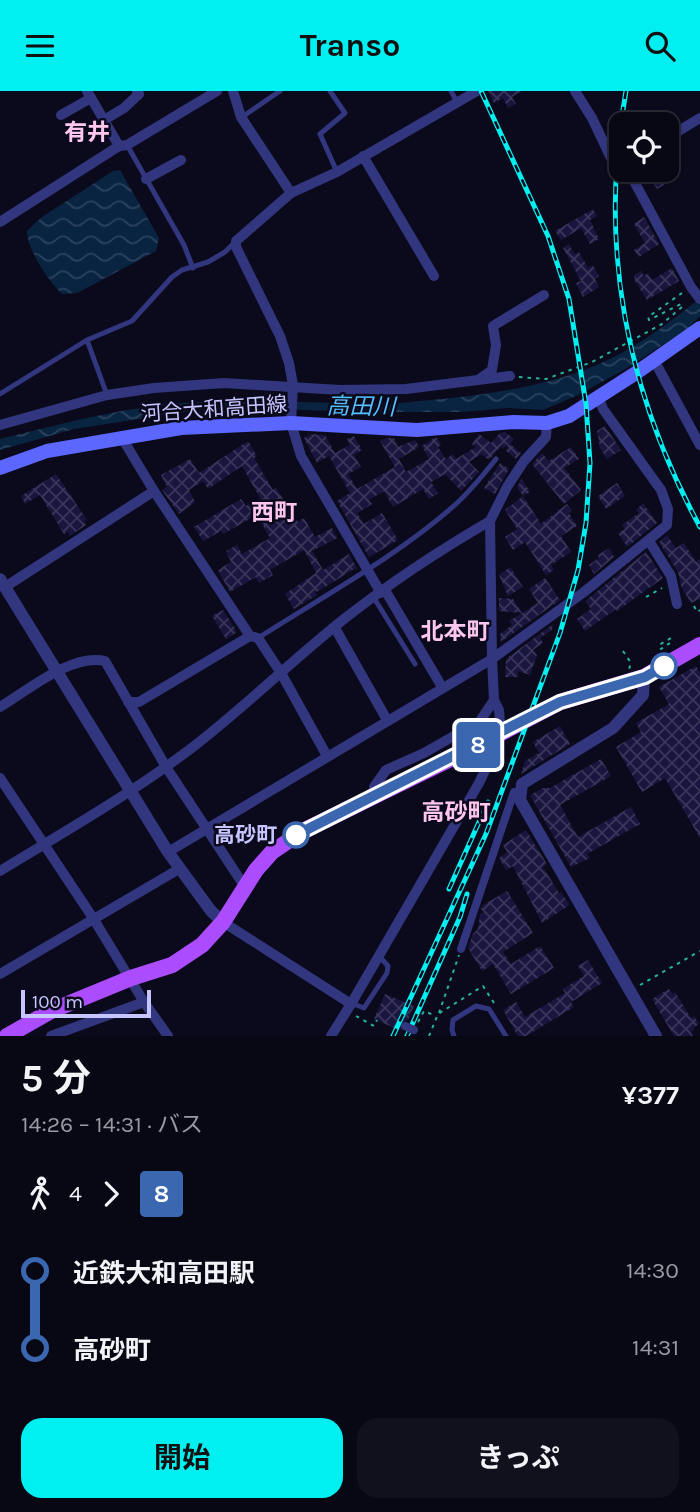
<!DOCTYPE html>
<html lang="ja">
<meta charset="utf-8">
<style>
:root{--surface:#080815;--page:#11111e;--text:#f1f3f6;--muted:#989aa0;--line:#292934;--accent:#00eff0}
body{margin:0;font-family:Karla,"Noto Sans JP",sans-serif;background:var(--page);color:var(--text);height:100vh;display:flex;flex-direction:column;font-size:26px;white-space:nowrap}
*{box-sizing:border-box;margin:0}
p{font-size:23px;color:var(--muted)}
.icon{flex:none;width:38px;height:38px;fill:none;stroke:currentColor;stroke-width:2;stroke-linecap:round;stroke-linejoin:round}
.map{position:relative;height:945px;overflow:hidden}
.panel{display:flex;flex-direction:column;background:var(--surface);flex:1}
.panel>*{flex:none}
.badge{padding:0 14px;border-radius:5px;font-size:24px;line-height:46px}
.tools{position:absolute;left:609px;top:21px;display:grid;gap:14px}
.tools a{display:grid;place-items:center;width:70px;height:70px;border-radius:14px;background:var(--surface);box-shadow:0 2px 5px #0004,0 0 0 2px var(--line);font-size:35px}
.scale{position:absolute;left:21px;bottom:18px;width:130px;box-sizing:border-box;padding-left:7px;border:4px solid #c6c5ff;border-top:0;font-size:19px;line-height:24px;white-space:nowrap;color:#c6c5ff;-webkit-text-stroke:5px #0b0a1c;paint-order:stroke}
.map>.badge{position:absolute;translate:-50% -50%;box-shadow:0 0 0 4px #fff}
.legs{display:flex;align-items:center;gap:10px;height:77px;padding:0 21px;font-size:23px}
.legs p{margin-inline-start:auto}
.headline{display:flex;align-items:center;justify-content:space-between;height:119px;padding:0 21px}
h1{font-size:38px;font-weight:700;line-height:52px}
.cta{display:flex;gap:14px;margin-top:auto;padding:14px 21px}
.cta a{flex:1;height:80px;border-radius:21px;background:var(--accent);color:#111;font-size:28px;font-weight:700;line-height:80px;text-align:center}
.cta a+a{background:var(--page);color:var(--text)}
ul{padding:0 21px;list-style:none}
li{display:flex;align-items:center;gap:24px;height:77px;font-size:26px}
li i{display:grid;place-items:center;width:10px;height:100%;margin:0 9px;background:currentColor}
li i::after{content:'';width:18px;height:18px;margin:-9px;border:5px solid;border-radius:50%;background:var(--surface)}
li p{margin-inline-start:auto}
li:first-child i{background:linear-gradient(#0000 50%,currentColor 0)}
li:last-child i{background:linear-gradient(currentColor 50%,#0000 0)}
header{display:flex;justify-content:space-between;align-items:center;height:91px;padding:0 21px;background:var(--accent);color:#111;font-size:32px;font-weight:700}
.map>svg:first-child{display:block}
</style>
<header><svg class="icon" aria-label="menu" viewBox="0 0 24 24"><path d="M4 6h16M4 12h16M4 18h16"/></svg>Transo<svg class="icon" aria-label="search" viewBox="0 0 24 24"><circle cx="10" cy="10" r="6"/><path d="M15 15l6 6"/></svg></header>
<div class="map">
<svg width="700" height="945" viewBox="0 0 700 945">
<defs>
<pattern id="water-waves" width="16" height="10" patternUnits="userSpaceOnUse" patternTransform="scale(1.75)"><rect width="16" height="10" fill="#092441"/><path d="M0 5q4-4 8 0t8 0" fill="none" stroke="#2b425e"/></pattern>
<pattern id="building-cross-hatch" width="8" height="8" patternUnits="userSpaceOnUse" patternTransform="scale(1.75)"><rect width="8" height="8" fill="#19153e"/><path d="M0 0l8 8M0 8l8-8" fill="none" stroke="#39365b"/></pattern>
</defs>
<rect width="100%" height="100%" fill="#0b0a1c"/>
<g fill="url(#water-waves)">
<path d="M120,79L159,147L156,160L77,202L62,203C49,191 27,158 27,140L42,126L113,80Z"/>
<path d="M700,207V225L687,238L627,277L578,304L543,319L508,317L462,321H352L260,317L197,319L74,338L0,359V348C65,332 131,314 198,311C260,308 322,313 384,313C400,313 416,310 432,309C493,303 557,294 612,267C644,251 673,229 700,207Z"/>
</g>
<g fill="url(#building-cross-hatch)">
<polygon points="488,0 522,0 512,6 516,13 508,17 503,7 494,12"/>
<polygon points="641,79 663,79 669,91 657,98 649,85 646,87"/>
<polygon points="593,118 597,125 590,129 599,148 590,153 581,137 561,149 555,140"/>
<polygon points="644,126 659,153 639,166 634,159 645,152 634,133"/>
<polygon points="569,153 574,163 579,161 588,177 593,174 599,185 595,188 599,196 583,206 576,192 581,190 563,157"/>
<polygon points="672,177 679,190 647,209 635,190 634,184 641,180 644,185 648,182 652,189"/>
<polygon points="605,335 621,359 607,368 600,357 597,340"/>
<polygon points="505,341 514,348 510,353 521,362 516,368 506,360 508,353 503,358 501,355 489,369 481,363 469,371 479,381 461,400 445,383 431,391 438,402 429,408 423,398 393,416 384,400 369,409 372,413 357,422 364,433 382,422 398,449 369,466 337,410 350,402 329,365 317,372 304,347 311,343 325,344 335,362 350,354 347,348 354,345 362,359 354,364 361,376 348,383 357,398 395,376 380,350 386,347 394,347 398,356 415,349 419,356 399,368 406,381 429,368 422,355 434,347 437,347 441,354 438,356 446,368 453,363 456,368 476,356 472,353 479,343 491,352 500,342"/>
<polygon points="248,350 257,365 254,367 273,399 276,397 298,431 304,427 315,446 332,437 337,447 312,460 323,479 349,463 358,479 354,478 330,493 315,502 317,504 294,518 285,503 316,482 304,459 270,479 273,484 259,492 256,486 230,501 218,479 231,471 226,460 237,454 242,463 270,447 257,424 223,443 221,440 203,450 194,436 241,408 246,415 260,407 242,375 208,398 203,390 189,399 195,411 179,423 162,399 167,396 161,384 190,368 199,382"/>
<polygon points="571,356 579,368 564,377 581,399 564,413 532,373 542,362 549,370"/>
<polygon points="500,372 509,378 495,403 484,397"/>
<polygon points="56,383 87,429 84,430 86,434 70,445 68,441 64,443 40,404 25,413 21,405"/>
<polygon points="522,388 530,401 523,405 541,433 567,413 572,420 569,422 577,435 561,445 571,461 551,474 554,479 546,484 525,451 513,459 505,446 517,438 505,419 523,405 517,396"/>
<polygon points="617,392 625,405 606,418 598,405"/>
<polygon points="643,412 657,432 627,456 618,442 625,438 622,434 639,422 636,419"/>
<polygon points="667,444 676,457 684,452 696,471 700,468 700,508 691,512 681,495 678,481 659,451"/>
<polygon points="609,457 614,466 594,483 589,474 599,467 598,464"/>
<polygon points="646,461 663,487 617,520 616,518 585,540 577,528 591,518 585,510"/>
<polygon points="510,476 523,496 508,505 499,484"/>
<polygon points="545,487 560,509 501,551 500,543 512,534 509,530 522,522 499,520 499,507 513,508 522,522 538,512 529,498"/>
<polygon points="223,519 236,539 236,542 226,548 212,525"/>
<polygon points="553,533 552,539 540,547 543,552 533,559 537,564 530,584 518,580 518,586 505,586 506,568"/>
<polygon points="696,575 700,582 700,747 665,687 642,701 616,656 641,641 636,632 669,613 659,596"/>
<polygon points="560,635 570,653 521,683 525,670 539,662 533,651"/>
<polygon points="601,668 611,685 560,714 578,746 631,716 640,733 587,763 590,767 571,776 530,704 543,697 550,697"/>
<polygon points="526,739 547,773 543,776 559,802 561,801 569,813 568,815 542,832 513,775 506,779 499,767 507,761 503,754"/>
<polygon points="507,800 533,842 503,861 511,873 540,855 554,877 511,903 493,873 482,880 468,857 473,843 478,838 480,823 484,821 481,818 483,814"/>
<polygon points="588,869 602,892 571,911 574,916 526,945 518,945 503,919 516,911 525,926 565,902 563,898 584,885 578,875"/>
<polygon points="669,898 673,903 675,901 691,927 694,925 699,933 693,937 694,939 691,941 693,945 674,945 652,908"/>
<polygon points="385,903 414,915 408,929 399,932 401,940 374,928"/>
</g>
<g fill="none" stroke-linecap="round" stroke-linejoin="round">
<g stroke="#26b29c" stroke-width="2" stroke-dasharray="3.5 5" stroke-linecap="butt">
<polyline points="519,286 546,288 592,271 662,233 683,215 681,213 649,229 648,226 682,202"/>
<polyline points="646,506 662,497"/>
<polyline points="694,515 697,521 700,519"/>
<polyline points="670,552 661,558 659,554 671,547"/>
<polyline points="623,560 631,572 629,578"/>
<polyline points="640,894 700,860"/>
<polyline points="439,922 459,864"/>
<polyline points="356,925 374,935 377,929"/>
<polyline points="418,931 424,920 436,925"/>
<polyline points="429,945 438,923 483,895 494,912"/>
</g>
<g stroke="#32367e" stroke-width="5">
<polyline points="330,0 345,22 320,43 337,81"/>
<polyline points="451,0 457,11"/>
<polyline points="242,26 280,0"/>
<polyline points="127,54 184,154 193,177"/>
<polyline points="87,249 107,304"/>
<polyline points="0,303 87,249 132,230 172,186 182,179 208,171 225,161 234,152"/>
<polyline points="374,507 415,573"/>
<path d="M258,547C322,506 401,463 457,412C471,399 484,383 496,368"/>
<polyline points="351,912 364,917 387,882 388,875 378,864"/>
<polyline points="454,945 452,939 453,929 476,915 489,918 506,945"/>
</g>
<polyline stroke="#32367e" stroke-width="8" points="461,858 514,701 520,709"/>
<g stroke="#32367e" stroke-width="10">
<polyline points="87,0 119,55 127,54 217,0"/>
<polyline points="233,0 241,26 291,102"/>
<polyline points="575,0 592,27 611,67 621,74"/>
<polyline points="61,24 91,7"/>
<polyline points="104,29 124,17 139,3 137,0"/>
<polyline points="667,47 700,27"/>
<polyline points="363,65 434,185"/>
<polyline points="628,79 691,196 700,208"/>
<polyline points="146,88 181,69"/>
<polyline points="0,131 119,55"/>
<polyline points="654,269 700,354"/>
<polyline points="478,289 492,279 496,254 493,235 544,204"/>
<polyline points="0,334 107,304 154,297 224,292 340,299 406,298 510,285"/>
<polyline points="122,347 154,400 250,545 258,547 281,582 327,665"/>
<polyline points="649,450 671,485 677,513"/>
<polyline points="5,496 154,400"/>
<polyline points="385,499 442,596"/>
<polyline points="381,502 301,365 291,332 293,294 289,272 280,245 236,156 236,150 291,102 337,81 477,0"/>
<polyline points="335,537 387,629"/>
<polyline points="128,611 139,611 250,545"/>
<path d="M0,616C28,599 72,562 105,570L166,676L245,796"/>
<polyline points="500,632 499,619 494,609 492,568 490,430 507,396 524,370 546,346 547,332"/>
<polyline points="0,687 93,827 144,911 168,945"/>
<polyline points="375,704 374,696 386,679 424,662 480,630 494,609"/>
<polyline points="168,761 492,568 584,501 667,434 668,418 661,399 603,318 598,305"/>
<path d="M0,780C64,741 129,704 189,659C243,618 291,570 344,528C390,492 440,459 490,430"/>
<polyline points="223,831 351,913 331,945"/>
<polyline points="0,883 179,778"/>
<polyline points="351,913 479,692 494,661"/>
<polyline points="51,945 144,911"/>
</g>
<g stroke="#32367e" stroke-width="12">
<polyline points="0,488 168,761 211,820 223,831"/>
<polyline points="644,586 643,604 613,637 522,693 520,709 656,945"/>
</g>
<polyline stroke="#5c67ff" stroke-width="14" points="0,377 47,360 181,337 291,332 417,339 513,331 547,332 569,325 636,282 700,237"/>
<polyline stroke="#ab4cff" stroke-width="16" points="7,945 51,920 131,887 172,874 202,854 223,831 256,779 272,761 303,740 471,658 560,611 644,586 700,554"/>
<defs>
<g id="rail">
<path d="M626,0C598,153 626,300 700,436"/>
<polyline points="449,798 488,711"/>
<polyline points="393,945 486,743 560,542 578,479 586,432 590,372 586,313 569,208 548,145 481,0"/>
<polyline points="407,945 460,826 467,803"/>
</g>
</defs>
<use href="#rail" stroke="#00eff0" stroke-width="5"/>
<use href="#rail" stroke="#0b0a1c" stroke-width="2.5" stroke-dasharray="8" stroke-linecap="butt"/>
<polyline stroke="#32367e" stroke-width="8" points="405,935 414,939"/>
<polyline stroke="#32367e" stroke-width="10" points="494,661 500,632"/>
</g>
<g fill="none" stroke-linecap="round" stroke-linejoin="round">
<defs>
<polyline id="line-1" points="296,744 560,611 645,586 664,575"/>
</defs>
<use href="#line-1" stroke="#fff" stroke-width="16"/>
<use href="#line-1" stroke="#3b67b1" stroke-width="10"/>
</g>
<g fill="#fff" stroke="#3b67b1" stroke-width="3.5">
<circle cx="664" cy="575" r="12"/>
<circle cx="296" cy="744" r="12"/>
</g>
<g text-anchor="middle" stroke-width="5" stroke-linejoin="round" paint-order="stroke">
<g font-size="21" fill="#c6c5ff" stroke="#0b0a1c">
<text transform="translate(214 318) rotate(-4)" y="7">河合大和高田線</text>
</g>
<g font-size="21" font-weight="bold" fill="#c6c5ff" stroke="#0b0a1c" text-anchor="end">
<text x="277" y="751">高砂町</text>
</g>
<g font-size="23" font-weight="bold" fill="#ffc7f0" stroke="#0b0a1c">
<text x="87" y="49">有井</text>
<text x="274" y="429">西町</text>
<text x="455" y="548">北本町</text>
<text x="456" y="729">高砂町</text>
</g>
<g font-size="23" font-style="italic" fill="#53c0ff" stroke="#0b0a1c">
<text transform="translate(361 315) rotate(1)" y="8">高田川</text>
</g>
</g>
</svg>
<div class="tools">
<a><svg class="icon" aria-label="locate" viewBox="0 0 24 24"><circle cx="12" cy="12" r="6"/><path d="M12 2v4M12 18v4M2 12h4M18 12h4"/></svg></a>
</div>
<div class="scale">100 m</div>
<b class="badge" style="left:478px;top:654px;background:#3b67b1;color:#fff">8</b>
</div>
<section class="panel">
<div class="headline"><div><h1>5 分</h1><p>14:26 – 14:31 · バス</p></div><b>¥377</b></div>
<div class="legs"><svg class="icon" aria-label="walk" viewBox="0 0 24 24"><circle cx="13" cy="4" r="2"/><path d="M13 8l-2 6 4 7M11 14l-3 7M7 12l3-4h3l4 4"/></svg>4<svg class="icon" aria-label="forward" viewBox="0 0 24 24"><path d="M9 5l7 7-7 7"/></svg><b class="badge" style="background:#3b67b1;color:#fff">8</b></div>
<ul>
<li><i style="color:#3b67b1"></i><b>近鉄大和高田駅</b><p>14:30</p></li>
<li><i style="color:#3b67b1"></i><b>高砂町</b><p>14:31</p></li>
</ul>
<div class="cta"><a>開始</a><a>きっぷ</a></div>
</section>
